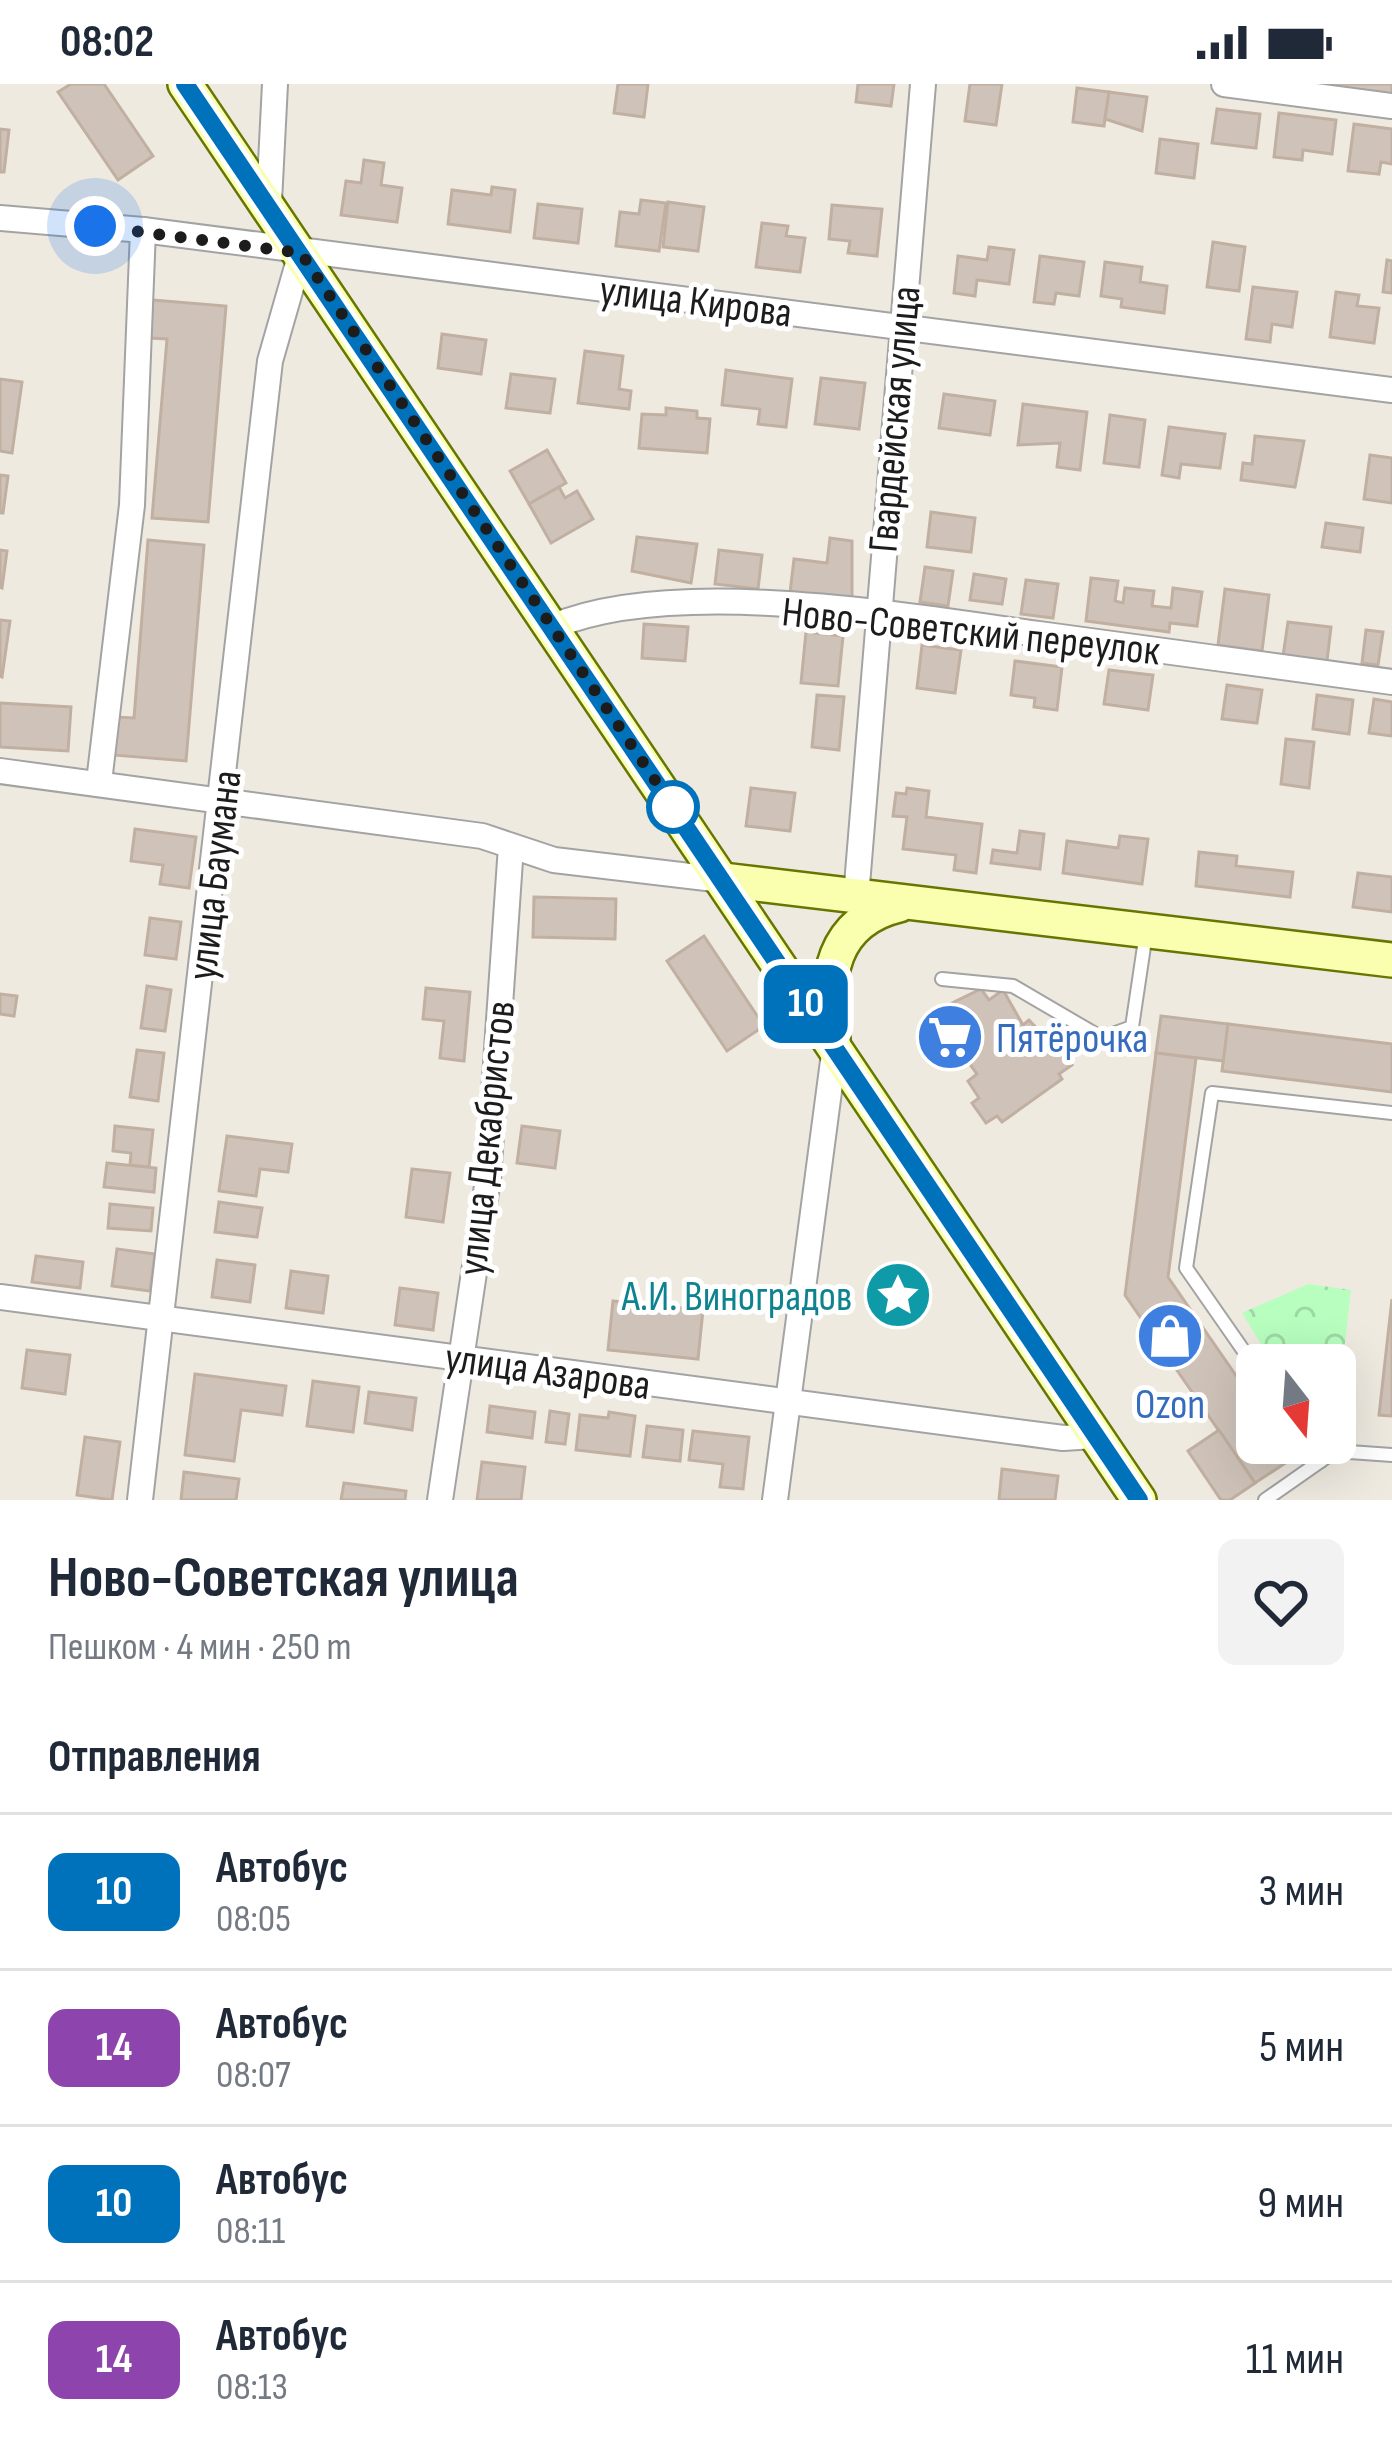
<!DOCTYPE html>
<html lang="ru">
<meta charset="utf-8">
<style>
:root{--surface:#fff;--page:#f2f2f3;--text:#1f2937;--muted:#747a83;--line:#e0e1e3}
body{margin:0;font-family:"Sofia Sans Condensed",sans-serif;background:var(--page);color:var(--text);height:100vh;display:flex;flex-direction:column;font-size:45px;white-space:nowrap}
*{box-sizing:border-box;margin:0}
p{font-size:39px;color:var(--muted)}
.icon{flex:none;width:66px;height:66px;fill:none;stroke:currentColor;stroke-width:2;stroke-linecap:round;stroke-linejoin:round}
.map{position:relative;height:1416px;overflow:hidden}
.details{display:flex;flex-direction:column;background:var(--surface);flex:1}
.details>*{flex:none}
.badge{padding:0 24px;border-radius:18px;font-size:42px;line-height:78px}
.needle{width:78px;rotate:163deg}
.controls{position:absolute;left:1236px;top:1260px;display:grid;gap:24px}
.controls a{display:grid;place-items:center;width:120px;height:120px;border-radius:18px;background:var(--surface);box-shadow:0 12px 48px #0002;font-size:60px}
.you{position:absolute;width:60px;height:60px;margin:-30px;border:9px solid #fff;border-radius:50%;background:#1a73e8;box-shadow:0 0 0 18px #1a73e833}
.map>.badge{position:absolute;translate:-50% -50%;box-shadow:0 0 0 6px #fff}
h2{padding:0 48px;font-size:45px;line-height:108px}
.round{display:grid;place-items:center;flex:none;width:126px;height:126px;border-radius:18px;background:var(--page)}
.summary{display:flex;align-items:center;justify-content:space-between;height:204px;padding:0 48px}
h1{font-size:57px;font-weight:700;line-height:90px}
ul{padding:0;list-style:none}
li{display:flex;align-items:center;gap:36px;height:156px;padding:0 48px;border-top:3px solid var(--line)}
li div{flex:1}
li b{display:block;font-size:45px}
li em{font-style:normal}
li .badge{min-width:132px;font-weight:700;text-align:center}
.status{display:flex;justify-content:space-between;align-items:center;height:84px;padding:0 60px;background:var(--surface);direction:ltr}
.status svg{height:33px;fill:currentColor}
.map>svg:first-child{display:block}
</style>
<div class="status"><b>08:02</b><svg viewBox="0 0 49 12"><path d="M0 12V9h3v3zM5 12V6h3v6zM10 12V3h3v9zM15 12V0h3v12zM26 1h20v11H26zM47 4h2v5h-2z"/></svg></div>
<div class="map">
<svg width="1392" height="1416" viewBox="0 0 1392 1416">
<defs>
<pattern id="park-crowns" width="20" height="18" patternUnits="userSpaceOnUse" patternTransform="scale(3)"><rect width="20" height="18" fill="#b7febf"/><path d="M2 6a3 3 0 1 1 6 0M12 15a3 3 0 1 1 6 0" fill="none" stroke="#9dd9a4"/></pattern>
</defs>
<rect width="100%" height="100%" fill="#efeae0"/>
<polygon fill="url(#park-crowns)" points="1308,1200 1351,1206 1338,1321 1335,1281 1274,1281 1242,1229"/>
<g fill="#cfc3b9" stroke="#c1b0a1" stroke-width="3">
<polygon points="71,0 104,0 153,72 118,96 58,8"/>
<polygon points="618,0 648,0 644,33 614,29"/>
<polygon points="858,0 894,0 891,22 856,18"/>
<polygon points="970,0 1002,0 996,41 965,37"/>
<polygon points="1331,0 1392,0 1392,14 1330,7"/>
<polygon points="1077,4 1109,8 1104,42 1073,38"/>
<polygon points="1109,8 1147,13 1142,47 1105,35"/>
<polygon points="1217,25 1260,30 1256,64 1212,59"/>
<polygon points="1279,29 1336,36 1332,70 1303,66 1302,76 1274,73"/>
<polygon points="1354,40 1392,45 1392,80 1381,78 1379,90 1348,87"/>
<polygon points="0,45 9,46 4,88 0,88"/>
<polygon points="1160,55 1198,60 1194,94 1156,89"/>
<polygon points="364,76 384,79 381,101 402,104 397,138 341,131 346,97 361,99"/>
<polygon points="492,103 515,106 510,148 448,140 452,106 491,111"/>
<polygon points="641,116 666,119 659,167 616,162 620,128 639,130"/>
<polygon points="668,118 704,123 698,167 663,163"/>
<polygon points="538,120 582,125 578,159 534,154"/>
<polygon points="832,121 882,125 877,172 848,169 850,157 829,155"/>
<polygon points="762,139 788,142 786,152 805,154 800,188 756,183"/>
<polygon points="1213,158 1245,163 1239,207 1207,203"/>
<polygon points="989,163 1014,166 1009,200 977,196 975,212 954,209 958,172 987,176"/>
<polygon points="1040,172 1084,178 1079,212 1056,209 1054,220 1034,218"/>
<polygon points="1387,176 1392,177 1392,209 1383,208"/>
<polygon points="1105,178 1142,183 1140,198 1167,202 1164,229 1121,223 1122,215 1101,212"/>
<polygon points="1253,203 1297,208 1292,243 1272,240 1270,258 1246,255"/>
<polygon points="1336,208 1359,211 1357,222 1379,224 1374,259 1330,253"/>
<polygon points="153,216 226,222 208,438 152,434 167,255 150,254"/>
<polygon points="442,250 486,256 481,290 438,284"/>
<polygon points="585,267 623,272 619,305 631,307 629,325 578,319"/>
<polygon points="726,286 792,295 786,343 758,340 760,325 722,321"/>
<polygon points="511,290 555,295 550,329 506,324"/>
<polygon points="821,294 865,299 859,345 815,340"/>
<polygon points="0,295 22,298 12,369 0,367"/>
<polygon points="944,310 995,317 990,351 939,344"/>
<polygon points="1023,320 1087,328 1080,386 1057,383 1060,359 1018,361"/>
<polygon points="666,324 697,327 697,334 710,335 707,369 639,364 642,330 666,331"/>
<polygon points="1110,331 1145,336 1139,383 1104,379"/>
<polygon points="1169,343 1225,350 1220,384 1181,380 1179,394 1162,391"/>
<polygon points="1255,352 1304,357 1295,403 1241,396 1243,379 1252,380"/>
<polygon points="547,366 566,399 529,420 510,387"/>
<polygon points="1370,371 1392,374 1392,419 1364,415"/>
<polygon points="0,391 8,392 3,429 0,429"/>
<polygon points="559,403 565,414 577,407 593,435 551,459 529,420"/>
<polygon points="931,428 975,434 971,468 927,463"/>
<polygon points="1326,439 1363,444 1360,468 1322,463"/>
<polygon points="637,453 697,460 691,499 632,487"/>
<polygon points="830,454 852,457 852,517 790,509 794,475 827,479"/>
<polygon points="148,456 204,461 186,677 113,671 116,633 134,634"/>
<polygon points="0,466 7,467 2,504 0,503"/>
<polygon points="719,466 762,471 758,505 715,500"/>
<polygon points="925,483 953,487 948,522 920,518"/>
<polygon points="974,490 1006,495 1002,520 970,516"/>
<polygon points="1091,494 1118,497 1115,517 1123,519 1125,504 1154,507 1152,522 1171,524 1173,504 1202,508 1197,542 1170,539 1169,548 1086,537"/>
<polygon points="1026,496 1058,500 1053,534 1021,530"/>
<polygon points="1225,505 1269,511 1262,567 1218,561"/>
<polygon points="0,536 10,537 2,593 0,592"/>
<polygon points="1288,538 1331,543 1327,577 1283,572"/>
<polygon points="644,540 688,543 685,577 642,574"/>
<polygon points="1366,546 1383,548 1378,581 1362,579"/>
<polygon points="806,548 843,552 838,602 801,599"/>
<polygon points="922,561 961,566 955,609 917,604"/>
<polygon points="1015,577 1062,583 1057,626 1034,623 1035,614 1011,611"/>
<polygon points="1109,586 1153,591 1148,626 1104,620"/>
<polygon points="1227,601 1262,606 1257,639 1222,635"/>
<polygon points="817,611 844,613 839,666 812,663"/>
<polygon points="1317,611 1353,616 1349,650 1313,645"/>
<polygon points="1374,615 1392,618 1392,652 1369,649"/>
<polygon points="0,619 71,623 68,667 0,663"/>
<polygon points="1286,655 1314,658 1309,704 1281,700"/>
<polygon points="751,704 795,709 790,747 746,742"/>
<polygon points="907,704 929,707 926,733 982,740 976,789 954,786 956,771 903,765 907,733 893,732 896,709 906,710"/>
<polygon points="135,745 196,753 189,804 160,800 163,781 131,777"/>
<polygon points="1020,747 1044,750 1040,785 991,779 993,766 1017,769"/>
<polygon points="1120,752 1148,755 1142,800 1063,789 1067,757 1118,764"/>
<polygon points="1199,768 1237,772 1236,782 1293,788 1290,813 1196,802"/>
<polygon points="1358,789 1392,793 1392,828 1353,823"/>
<polygon points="534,813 616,815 615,855 533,853"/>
<polygon points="150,834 181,838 176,875 145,871"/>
<polygon points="704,852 764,942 727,967 667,877"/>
<polygon points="147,902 171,906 165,947 141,944"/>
<polygon points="426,904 470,908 464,977 440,974 444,937 423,935"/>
<polygon points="981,905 989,916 1003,906 1023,941 1029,936 1072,981 1059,990 1062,995 1002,1038 997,1032 986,1039 972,1019 979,1014 968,997 977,990 964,972 960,974 953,964 947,967 936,951 949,942 942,932 952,925 950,920"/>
<polygon points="0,910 17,912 14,932 0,930"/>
<polygon points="1161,932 1228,940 1224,977 1156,969"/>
<polygon points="1228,940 1392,960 1392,1008 1222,987"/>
<polygon points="137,966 164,969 158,1017 130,1013"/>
<polygon points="1156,969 1196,974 1168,1193 1257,1322 1257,1359 1283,1359 1293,1374 1255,1399 1125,1211"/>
<polygon points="115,1042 153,1046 149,1083 130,1081 131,1069 113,1067"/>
<polygon points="522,1042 560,1047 555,1084 517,1079"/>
<polygon points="227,1052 292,1060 288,1088 260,1085 256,1112 219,1107"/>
<polygon points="107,1079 156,1084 154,1108 104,1103"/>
<polygon points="412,1085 450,1089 443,1138 406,1133"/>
<polygon points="219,1118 262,1124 257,1153 215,1148"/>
<polygon points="110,1120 153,1124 151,1147 108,1144"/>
<polygon points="117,1165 155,1170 150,1207 112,1202"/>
<polygon points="36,1172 83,1178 80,1204 32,1198"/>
<polygon points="217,1176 255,1181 250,1218 212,1213"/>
<polygon points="291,1187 328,1192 323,1229 286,1224"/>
<polygon points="400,1204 438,1209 433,1246 395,1241"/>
<polygon points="1392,1215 1392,1332 1379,1331"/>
<polygon points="613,1217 703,1226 698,1275 608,1266"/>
<polygon points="27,1266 70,1271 65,1310 22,1304"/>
<polygon points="195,1290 286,1302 282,1331 241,1326 234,1377 185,1371"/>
<polygon points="313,1297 359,1303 353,1348 307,1342"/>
<polygon points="369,1308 416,1314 412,1346 365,1339"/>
<polygon points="490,1322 535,1328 532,1354 487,1348"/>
<polygon points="550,1327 569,1330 565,1360 546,1358"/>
<polygon points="609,1328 635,1332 630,1372 576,1366 580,1331 608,1334"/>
<polygon points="647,1342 683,1346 680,1377 643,1373"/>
<polygon points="1219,1346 1255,1399 1230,1416 1221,1416 1188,1367"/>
<polygon points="693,1347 749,1353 743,1405 720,1403 723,1380 689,1376"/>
<polygon points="85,1353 120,1358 112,1416 77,1411"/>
<polygon points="482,1378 525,1383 521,1416 477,1416"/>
<polygon points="1002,1385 1058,1392 1055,1416 999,1416"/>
<polygon points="184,1388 239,1395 236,1416 181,1416"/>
<polygon points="344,1399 406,1407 405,1416 341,1416"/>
</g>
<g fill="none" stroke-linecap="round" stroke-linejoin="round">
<defs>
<g id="lane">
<polyline points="942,895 1013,902 1102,954 1132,943 1146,849"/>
<polyline points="1257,1286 1186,1184 1212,1009 1392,1029"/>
<polyline points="1308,1359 1321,1377"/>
<polyline points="1265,1416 1335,1367 1392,1371"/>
</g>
<g id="street">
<polyline points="1224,0 1392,22"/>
<polyline points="269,118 275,0"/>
<polyline points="0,134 143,146 1392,306"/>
<path d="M552,543C673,491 907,532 1039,550C1157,566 1274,582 1392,598"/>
<polyline points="0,687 482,752 554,776 723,796"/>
<polyline points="99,698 132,421 143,146"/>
<polyline points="856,813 923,0"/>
<polyline points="0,1213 1063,1354 1095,1352"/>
<polyline points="140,1416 270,277 301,169"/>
<polyline points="440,1416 488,1095 511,762"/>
<polyline points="775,1416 835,962"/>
</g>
<g id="secondary">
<polyline points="185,0 1139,1416"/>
<polyline points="723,796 1392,876"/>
<path d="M833,955C823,894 832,837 899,821"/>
</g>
</defs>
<use href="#lane" stroke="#a3a3a3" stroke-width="16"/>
<use href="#street" stroke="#a3a3a3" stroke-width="28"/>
<use href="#secondary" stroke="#667600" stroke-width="38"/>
<use href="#lane" stroke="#fff" stroke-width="12"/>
<use href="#street" stroke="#fff" stroke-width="24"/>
<use href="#secondary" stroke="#f9ffae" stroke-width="33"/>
</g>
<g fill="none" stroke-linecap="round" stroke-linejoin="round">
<defs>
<polyline id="line" points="185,0 1139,1416"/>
</defs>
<use href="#line" stroke="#fff" stroke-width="27"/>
<use href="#line" stroke="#0072bc" stroke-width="18"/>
<polyline stroke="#1c1c1c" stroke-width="12" stroke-dasharray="0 21.6" points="95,142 301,169 673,723"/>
</g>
<defs>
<symbol id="supermarket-disc" viewBox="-11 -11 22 22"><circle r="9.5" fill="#3f7fe0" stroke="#fff"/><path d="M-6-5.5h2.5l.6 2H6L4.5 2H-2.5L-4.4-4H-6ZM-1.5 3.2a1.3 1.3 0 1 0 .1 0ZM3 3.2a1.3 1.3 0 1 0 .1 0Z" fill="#fff"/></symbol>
<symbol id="sight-disc" viewBox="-11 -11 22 22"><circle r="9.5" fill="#0f9aa8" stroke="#fff"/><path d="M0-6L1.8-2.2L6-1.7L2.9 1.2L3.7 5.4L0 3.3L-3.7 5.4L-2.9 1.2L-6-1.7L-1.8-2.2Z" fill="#fff"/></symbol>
<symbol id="shop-disc" viewBox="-11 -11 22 22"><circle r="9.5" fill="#3f7fe0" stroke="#fff"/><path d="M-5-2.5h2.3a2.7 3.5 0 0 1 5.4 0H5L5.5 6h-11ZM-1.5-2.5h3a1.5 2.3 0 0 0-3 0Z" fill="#fff"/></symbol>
</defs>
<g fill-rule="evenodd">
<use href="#supermarket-disc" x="912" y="915" width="76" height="76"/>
<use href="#sight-disc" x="860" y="1173" width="76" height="76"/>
<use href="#shop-disc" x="1132" y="1214" width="76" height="76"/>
</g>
<circle fill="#fff" stroke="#0072bc" stroke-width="6" cx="673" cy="723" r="24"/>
<g text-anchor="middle" stroke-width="10" stroke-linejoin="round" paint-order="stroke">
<g font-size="42" fill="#1c1c1c" stroke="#fff">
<text transform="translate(696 216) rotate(7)" y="15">улица Кирова</text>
<text transform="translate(893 335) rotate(-85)" y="15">Гвардейская улица</text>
<text transform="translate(971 546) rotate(6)" y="15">Ново-Советский переулок</text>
<text transform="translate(213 791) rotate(-83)" y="15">улица Баумана</text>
<text transform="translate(485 1054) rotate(-84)" y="15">улица Декабристов</text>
<text transform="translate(548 1286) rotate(8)" y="15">улица Азарова</text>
</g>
<g font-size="42" fill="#366cbe" stroke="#fff" text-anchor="start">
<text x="996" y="968">Пятёрочка</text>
<text x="1170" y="1334" text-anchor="middle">Ozon</text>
</g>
<g font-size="42" fill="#0d838f" stroke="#fff" text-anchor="end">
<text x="852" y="1226">А.И. Виноградов</text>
</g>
</g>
</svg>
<div class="controls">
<a><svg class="needle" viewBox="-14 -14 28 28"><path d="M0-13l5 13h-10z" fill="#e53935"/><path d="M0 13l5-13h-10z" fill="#747a83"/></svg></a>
</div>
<div class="you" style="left:95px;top:142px"></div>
<b class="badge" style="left:806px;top:920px;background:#0072bc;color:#fff">10</b>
</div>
<section class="details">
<div class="summary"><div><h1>Ново-Советская улица</h1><p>Пешком · 4 мин · 250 m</p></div><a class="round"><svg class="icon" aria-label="heart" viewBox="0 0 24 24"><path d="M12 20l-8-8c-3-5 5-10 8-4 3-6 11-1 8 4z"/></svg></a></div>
<h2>Отправления</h2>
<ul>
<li><span class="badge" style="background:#0072bc;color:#fff">10</span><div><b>Автобус</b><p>08:05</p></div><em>3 мин</em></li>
<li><span class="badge" style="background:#8e44ad;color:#fff">14</span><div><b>Автобус</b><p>08:07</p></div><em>5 мин</em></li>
<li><span class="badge" style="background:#0072bc;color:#fff">10</span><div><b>Автобус</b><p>08:11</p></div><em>9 мин</em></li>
<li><span class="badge" style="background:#8e44ad;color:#fff">14</span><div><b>Автобус</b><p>08:13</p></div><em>11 мин</em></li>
</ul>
</section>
